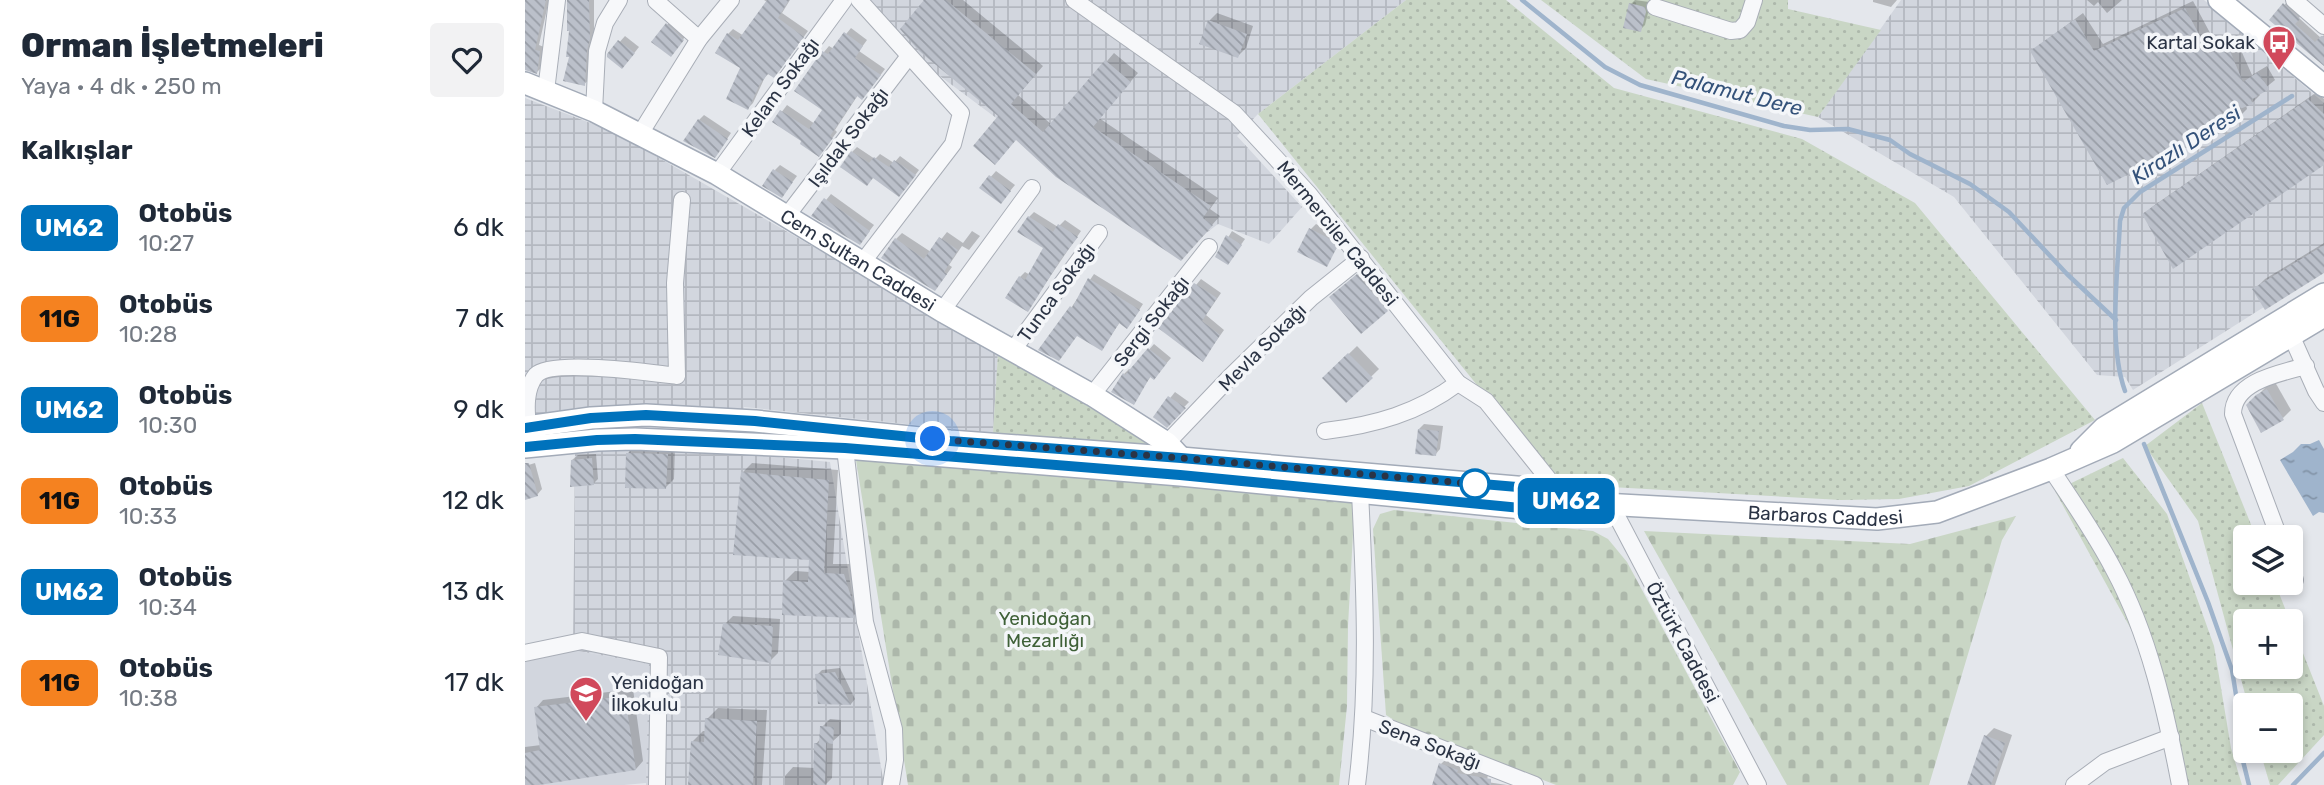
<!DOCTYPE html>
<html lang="tr">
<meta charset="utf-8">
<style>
:root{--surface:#fff;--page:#f2f2f3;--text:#1f2937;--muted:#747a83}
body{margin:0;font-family:Rubik,sans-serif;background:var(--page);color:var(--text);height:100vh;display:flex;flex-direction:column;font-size:26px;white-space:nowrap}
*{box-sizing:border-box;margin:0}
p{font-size:23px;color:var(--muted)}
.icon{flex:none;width:38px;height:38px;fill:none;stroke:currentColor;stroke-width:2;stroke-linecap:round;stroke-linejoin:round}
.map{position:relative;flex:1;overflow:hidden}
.drawer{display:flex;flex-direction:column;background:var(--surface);width:525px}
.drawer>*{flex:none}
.badge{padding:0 14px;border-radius:10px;font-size:24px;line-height:46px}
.tools{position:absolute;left:1708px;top:525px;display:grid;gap:14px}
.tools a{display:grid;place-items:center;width:70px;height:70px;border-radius:7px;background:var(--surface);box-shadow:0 4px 10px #0003;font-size:35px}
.you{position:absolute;width:35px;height:35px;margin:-18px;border:5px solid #fff;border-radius:50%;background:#1a73e8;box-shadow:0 0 0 10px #1a73e833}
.map>.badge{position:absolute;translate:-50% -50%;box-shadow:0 0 0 4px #fff}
h2{padding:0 21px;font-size:26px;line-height:63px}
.round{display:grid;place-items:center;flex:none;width:74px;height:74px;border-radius:7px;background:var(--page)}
.headline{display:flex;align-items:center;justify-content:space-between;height:119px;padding:0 21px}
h1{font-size:33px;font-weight:800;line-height:52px}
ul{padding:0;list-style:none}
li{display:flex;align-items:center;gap:21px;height:91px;padding:0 21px}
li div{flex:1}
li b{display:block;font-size:26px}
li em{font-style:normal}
li .badge{min-width:77px;font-weight:700;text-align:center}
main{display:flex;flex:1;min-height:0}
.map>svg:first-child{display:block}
</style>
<main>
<section class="drawer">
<div class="headline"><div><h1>Orman İşletmeleri</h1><p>Yaya · 4 dk · 250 m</p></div><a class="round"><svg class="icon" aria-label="heart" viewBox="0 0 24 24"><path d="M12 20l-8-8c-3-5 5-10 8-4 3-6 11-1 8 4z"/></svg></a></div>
<h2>Kalkışlar</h2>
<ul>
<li><span class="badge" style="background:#0072bc;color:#fff">UM62</span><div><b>Otobüs</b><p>10:27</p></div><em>6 dk</em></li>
<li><span class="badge" style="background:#f58220;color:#111">11G</span><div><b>Otobüs</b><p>10:28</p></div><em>7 dk</em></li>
<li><span class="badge" style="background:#0072bc;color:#fff">UM62</span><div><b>Otobüs</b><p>10:30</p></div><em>9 dk</em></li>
<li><span class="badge" style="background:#f58220;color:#111">11G</span><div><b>Otobüs</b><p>10:33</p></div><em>12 dk</em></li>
<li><span class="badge" style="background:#0072bc;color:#fff">UM62</span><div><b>Otobüs</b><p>10:34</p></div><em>13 dk</em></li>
<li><span class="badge" style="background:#f58220;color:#111">11G</span><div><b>Otobüs</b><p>10:38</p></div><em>17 dk</em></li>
</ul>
</section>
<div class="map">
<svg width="1799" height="785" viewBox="0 0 1799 785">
<defs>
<pattern id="industrial-grid" width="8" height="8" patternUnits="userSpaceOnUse" patternTransform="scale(1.75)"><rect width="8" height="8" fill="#d2d6de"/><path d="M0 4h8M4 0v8" fill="none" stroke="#b4b8c0"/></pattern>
<pattern id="grass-dots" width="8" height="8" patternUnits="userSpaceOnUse" patternTransform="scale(1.75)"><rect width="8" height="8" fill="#c9d6c5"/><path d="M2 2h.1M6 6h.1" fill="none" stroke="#adb8ab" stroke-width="1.8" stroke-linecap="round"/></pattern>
<pattern id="cemetery-stones" width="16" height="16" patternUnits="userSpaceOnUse" patternTransform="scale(1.75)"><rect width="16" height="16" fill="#c9d6c5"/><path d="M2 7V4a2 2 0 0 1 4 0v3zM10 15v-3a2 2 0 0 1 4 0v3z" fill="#adb8ab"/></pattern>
<pattern id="water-ripples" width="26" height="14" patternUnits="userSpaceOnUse" patternTransform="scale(1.75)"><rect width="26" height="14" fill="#9fb4cc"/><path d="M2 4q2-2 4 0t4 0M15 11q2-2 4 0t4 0" fill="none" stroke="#8293a7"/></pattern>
<pattern id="building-back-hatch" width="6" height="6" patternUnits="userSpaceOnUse" patternTransform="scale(1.75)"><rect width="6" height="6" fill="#bbc0ca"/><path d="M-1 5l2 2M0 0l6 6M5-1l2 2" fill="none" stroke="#989da6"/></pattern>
</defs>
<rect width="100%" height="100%" fill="#e4e7ec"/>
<polygon fill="#d2d6de" points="48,650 125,664 121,783 99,785 0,785 0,662"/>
<g fill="url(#industrial-grid)">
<polygon points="335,0 881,0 733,114 712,136 777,207 744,244 693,224 654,254 380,50"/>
<polygon points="1376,0 1679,0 1799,103 1799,269 1608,390 1600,377 1572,375 1429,197 1293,117"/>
<polygon points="0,98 89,132 473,353 468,433 219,407 218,411 0,420"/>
<polygon points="137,446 305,462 359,785 121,785 124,664 48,650 50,451"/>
</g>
<g fill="url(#grass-dots)">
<polygon points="881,0 981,0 1089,88 1277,139 1390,203 1570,420 1444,486 1374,499 1316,500 1032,484 733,114"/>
<polygon points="1016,0 1263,0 1263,9 1356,30 1293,117 1121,79"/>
<polygon points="473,353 629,445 468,433"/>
<polygon points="1677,403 1731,537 1720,537 1720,583 1750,583 1765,621 1720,621 1720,667 1766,667 1766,623 1799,706 1799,735 1753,785 1745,785 1735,751 1766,751 1766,705 1723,705 1673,521 1620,446"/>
<polygon points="1598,458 1642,514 1689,646 1706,748 1717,785 1658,785 1624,662 1530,491"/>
</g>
<g fill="url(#cemetery-stones)">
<polygon points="331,460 437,465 830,497 823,626 822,706 814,785 383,785"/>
<polygon points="869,510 1068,531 1083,539 1102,562 1215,772 1208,785 1031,785 875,724 861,715 848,529 855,514"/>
<polygon points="1491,516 1477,540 1404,785 1262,785 1119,531 1385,544"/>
</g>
<polygon fill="url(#water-ripples)" points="1794,440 1799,449 1799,513 1794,512 1788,516 1755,460 1768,452 1776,444 1785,444"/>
<g fill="#0003">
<polygon points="0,0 24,0 14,45 19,47 17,67 12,72 0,68"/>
<polygon points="44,0 69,0 69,33 66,45 64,80 59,84 46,55"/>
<polygon points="239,0 265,0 257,13 283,31 254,71 244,72 240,77 228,103 223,108 217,67 203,34 208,29 219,36 242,2"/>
<polygon points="401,0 438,0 518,66 493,95 527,125 589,53 613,73 574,118 693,198 685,209 695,216 664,251 475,116"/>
<polygon points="1110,0 1124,2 1125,5 1120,25 1115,30 1106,4"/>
<polygon points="1348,0 1372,0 1366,7 1348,2"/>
<polygon points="1562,0 1597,0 1582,13 1573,2 1569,6"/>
<polygon points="1764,0 1778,13 1774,18 1796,38 1799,35 1799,64 1746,20"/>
<polygon points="1668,1 1692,46 1711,39 1727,75 1742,66 1750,80 1734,93 1735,95 1727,103 1721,105 1722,109 1714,117 1507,51 1558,13 1578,44"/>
<polygon points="692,13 728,26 721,48 713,56 684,21"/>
<polygon points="147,20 162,34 151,49 142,25"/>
<polygon points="326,28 342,40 334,51 360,69 343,92 333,95 310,130 312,132 299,149 279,141 250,121 262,105 290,124 299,110 299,52 304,46 309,49"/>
<polygon points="100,36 114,47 102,62 84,54"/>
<polygon points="1792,92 1799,99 1799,163 1619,215 1627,207"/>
<polygon points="179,115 206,133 194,151 174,120"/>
<polygon points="332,147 350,159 355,154 369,163 375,156 394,170 379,190 349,177 327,152"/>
<polygon points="255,165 272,176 257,196 250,170"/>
<polygon points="471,171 490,185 480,197 456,188"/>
<polygon points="306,194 349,225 339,238 289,215"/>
<polygon points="509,212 533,227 540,220 556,231 503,309 495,277 500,272 505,275 521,248 504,217"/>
<polygon points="791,224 812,235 816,241 801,265 786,229"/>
<polygon points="447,231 455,236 444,250 437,246 424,265 427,267 416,282 371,239 377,233 406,252 422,232 438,243"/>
<polygon points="707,231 720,239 703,263 692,256"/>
<polygon points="1799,243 1799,271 1730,289 1740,279"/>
<polygon points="841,268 869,302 862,310 815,289"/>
<polygon points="569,274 618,304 607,321 595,322 577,349 553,335 546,308"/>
<polygon points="676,279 696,293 681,315 699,330 682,354 636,328"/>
<polygon points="629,344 646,358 633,373 626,376 608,403 599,374 604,369 606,370"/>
<polygon points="832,346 854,369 821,401 799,378"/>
<polygon points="1750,382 1766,410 1758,418 1723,405 1741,387"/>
<polygon points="650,392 664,402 642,425 630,417"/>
<polygon points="899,424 918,426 915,449 910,455 894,429"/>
<polygon points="111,445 150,446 149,479 141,487 103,453"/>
<polygon points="71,454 73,479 68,484 47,460 53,455"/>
<polygon points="10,463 17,489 12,495 0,490 0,466"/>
<polygon points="227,463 313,470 308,564 328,564 338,606 328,616 260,581 270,571 285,572 286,558 217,473"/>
<polygon points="208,616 255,619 253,653 245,661 200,624"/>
<polygon points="315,668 330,699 326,704 295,703 292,675 297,670"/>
<polygon points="108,689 118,761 111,769 0,785 0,747 16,745 11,708 18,700"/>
<polygon points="193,708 242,710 237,785 165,785 167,742 178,731 181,731 182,719"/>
<polygon points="305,719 316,720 316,734 308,741 307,778 300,785 260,785 260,776 268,767 290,768 291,744 296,738 297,727"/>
<polygon points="1469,728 1487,735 1470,785 1444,785 1461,736"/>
<polygon points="921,759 937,765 936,768 963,773 962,782 982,785 909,785 916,764"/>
</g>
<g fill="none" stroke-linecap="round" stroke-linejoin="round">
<g stroke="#9fb4cc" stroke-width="4.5">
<polyline points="997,0 1080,67 1115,85 1259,126 1285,130 1323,129 1365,140 1385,154 1445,184 1484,212 1542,274 1591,320"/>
<path d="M1600,391C1583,344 1593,271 1595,221L1599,208L1615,192L1767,96"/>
<polyline points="1619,444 1683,602 1707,670 1712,701 1711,733 1724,785"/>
<polyline points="1768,785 1799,753"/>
</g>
</g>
<g fill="url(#building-back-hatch)">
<polygon points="0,0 21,0 10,50 15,51 12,74 0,70"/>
<polygon points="42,0 64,0 65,39 62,50 60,86 38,81 44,57 41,57 44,31 42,31"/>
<polygon points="242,0 264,0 253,18 279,37 249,78 243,74 235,84 223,110 201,99 215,68 190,53 202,33 213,40"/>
<polygon points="399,0 421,0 511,74 486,104 518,132 580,60 606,82 568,127 686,206 678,218 688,225 656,261 531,177 491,140 470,165 448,146 473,116 394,51 375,29"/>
<polygon points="1104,3 1120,7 1121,12 1116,32 1098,28"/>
<polygon points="1758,3 1775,19 1770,24 1790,42 1796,36 1799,36 1799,66 1744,20"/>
<polygon points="1660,8 1684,53 1703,46 1718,82 1733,72 1744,89 1726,100 1728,104 1712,110 1715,119 1582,185 1505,51 1550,19 1569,51"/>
<polygon points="683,20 722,34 713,58 674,44"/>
<polygon points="141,23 159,40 146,57 126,42"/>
<polygon points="319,32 338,46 330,58 356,75 337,100 332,96 305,136 308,138 294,157 275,144 276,141 247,122 255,110 284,129 297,110 269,91 297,51 303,54"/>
<polygon points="93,40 110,53 97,69 82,57 82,54"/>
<polygon points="1783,99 1799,114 1799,165 1648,269 1617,214"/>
<polygon points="173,119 203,139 190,158 158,141"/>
<polygon points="326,151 344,163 349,157 364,167 369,160 391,175 374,197 348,178 342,186 315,167"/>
<polygon points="248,169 268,182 257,198 237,186"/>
<polygon points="464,175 486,191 476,204 454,188"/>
<polygon points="299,198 345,231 335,245 286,216"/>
<polygon points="503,216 528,232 533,224 553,237 536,259 503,312 480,298 494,276 500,280 518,248 492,232"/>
<polygon points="784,228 807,240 812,247 802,267 772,252"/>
<polygon points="701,235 717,245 703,265 690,257"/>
<polygon points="414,237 433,250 419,272 422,274 410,291 356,258 370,238 399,259"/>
<polygon points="1799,245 1799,273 1740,310 1727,289"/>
<polygon points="832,274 863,311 836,334 804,297"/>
<polygon points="563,278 615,310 602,329 594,323 577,351 552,336 534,361 513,350 545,306 547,308"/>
<polygon points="669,283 692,298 677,321 695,335 678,362 633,328"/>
<polygon points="623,348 642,363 629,380 625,377 609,405 586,392 598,373 600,375"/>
<polygon points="823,353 848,378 821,403 797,378"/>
<polygon points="1742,389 1759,420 1736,433 1721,405 1731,395"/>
<polygon points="643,396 661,408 642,428 628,417"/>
<polygon points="893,429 914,431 911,456 890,454"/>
<polygon points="101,453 143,454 141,489 100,488"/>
<polygon points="67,458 69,485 45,487 46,460"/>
<polygon points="0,463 4,463 13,496 0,500"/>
<polygon points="216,472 304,480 299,573 319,574 327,600 329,618 257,615 258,580 283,582 284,560 208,555"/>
<polygon points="198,623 248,626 246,663 193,655"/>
<polygon points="310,672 326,705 293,704 290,674"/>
<polygon points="100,696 111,770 14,785 0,785 0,753 15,750 9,707"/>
<polygon points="180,718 232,721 228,785 163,785 166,741 179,742"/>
<polygon points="295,726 309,727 308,744 301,743 300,785 288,785 289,743 294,743"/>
<polygon points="1459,735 1480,743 1466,785 1442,785"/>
<polygon points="914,763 933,770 932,773 966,779 966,785 907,785"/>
</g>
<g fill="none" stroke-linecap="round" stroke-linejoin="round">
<defs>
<g id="minor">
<polyline points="334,0 436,113 428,144 337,263"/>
<polyline points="549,0 709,113 784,194 933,383 961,401 1041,501"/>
<polyline points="1769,0 1799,26"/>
<polyline points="131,1 174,39"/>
<polyline points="1130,7 1206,31 1215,30 1222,22 1229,0"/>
<polyline points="21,91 32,0"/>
<polyline points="69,111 72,51 80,23 94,0"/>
<polyline points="115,134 174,39 206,0"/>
<polyline points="192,174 319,0"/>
<polyline points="261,217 384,56"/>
<polyline points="417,311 507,188"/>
<polyline points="1766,335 1791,391 1799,403"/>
<polyline points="488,350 574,233"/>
<polyline points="567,395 684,247"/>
<path d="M3,427C1,408 0,389 11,375C26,359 128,373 152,376L150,283L157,200"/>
<path d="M800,431C850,425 893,413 933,383"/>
<polyline points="642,443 704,378 786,298 836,258"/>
<polyline points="320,448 340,622 369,729 370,760 366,785"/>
<path d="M1526,469C1548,502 1571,535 1589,570C1624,635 1641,712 1655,785"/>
<polyline points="1086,505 1233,785"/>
<path d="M1754,537L1708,414C1708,381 1756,373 1781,366"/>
<polyline points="1766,570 1770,580"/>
<polyline points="0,653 57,641 134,657 132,785"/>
<polyline points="839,718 1010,785"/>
<path d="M832,785C844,688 840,591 835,493"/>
<polyline points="1549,785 1580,762 1646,737"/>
</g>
<g id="major">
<polyline points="1694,0 1799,86"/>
<path id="s1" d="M0,83L69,111L192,174L417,311L567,395L642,443L656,458"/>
<path id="s2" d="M0,427L66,418L121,415L230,421L425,441L656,458L1004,488L1042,502L1352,519L1412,512L1526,469L1588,442L1799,316"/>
<polyline points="0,447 72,440 110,439 320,448 655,475 1007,509 1040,502"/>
<polyline points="1556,451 1579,428 1799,294"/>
</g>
</defs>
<use href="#minor" stroke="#a9aeb7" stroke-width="18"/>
<use href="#major" stroke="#a3abb8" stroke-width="24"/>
<use href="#minor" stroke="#f7f8fa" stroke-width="16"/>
<use href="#major" stroke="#fff" stroke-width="21"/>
</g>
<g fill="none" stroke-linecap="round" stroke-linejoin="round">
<defs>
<polyline id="line" points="0,428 66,418 121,415 230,421 425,441 656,458 1004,488 1042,502 1007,509 655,475 320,448 110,439 72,440 0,447"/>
</defs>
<use href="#line" stroke="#fff" stroke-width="16"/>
<use href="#line" stroke="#0072bc" stroke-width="10"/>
<polyline stroke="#2b3445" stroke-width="7" stroke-dasharray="0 12.6" points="408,439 656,458 950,484"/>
</g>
<defs>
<symbol id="bus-pin" viewBox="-11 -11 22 30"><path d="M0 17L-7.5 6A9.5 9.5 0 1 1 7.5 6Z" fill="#d1495b" stroke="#f4f6f9"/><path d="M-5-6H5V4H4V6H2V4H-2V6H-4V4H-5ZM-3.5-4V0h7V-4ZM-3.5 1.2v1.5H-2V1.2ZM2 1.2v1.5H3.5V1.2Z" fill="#fff"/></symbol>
<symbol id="school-pin" viewBox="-11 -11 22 30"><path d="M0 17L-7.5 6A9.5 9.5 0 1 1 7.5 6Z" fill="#d1495b" stroke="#f4f6f9"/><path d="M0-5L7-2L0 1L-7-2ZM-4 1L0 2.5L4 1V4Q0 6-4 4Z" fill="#fff"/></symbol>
</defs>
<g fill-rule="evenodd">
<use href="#bus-pin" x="1735" y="23" width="38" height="52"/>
<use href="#school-pin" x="42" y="674" width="38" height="52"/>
</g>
<circle fill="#fff" stroke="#0072bc" stroke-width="3.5" cx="950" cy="484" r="14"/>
<g text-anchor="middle" stroke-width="7" stroke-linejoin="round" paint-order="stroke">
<g font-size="19" fill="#2b3445" stroke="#f4f6f9" text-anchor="end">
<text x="1730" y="49">Kartal Sokak</text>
<text x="86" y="689" text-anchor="start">Yenidoğan<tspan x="86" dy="22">İlkokulu</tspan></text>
</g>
<g font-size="19" fill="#2b3445" stroke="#f4f6f9">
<text transform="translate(255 87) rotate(-54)" y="7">Kelam Sokağı</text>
<text transform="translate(323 137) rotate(-53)" y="7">Işıldak Sokağı</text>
<text transform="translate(813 233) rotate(51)" y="7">Mermerciler Caddesi</text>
<text dy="7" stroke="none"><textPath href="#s1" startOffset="378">Cem Sultan Caddesi</textPath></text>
<text transform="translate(531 292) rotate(-54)" y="7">Tunca Sokağı</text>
<text transform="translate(626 321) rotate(-52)" y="7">Sergi Sokağı</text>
<text transform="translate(737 347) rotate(-45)" y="7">Mevla Sokağı</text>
<text dy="7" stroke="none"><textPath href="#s2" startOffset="1307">Barbaros Caddesi</textPath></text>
<text transform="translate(1158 642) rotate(62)" y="7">Öztürk Caddesi</text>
<text transform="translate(905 744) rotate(21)" y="7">Sena Sokağı</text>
</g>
<g font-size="19" fill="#3f6138" stroke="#f4f6f9">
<text x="520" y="625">Yenidoğan<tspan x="520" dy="22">Mezarlığı</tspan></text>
</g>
<g font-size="21" font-style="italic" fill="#34527a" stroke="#f4f6f9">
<text transform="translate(1212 93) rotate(14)" y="7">Palamut Dere</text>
<text transform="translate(1661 145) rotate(-33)" y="7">Kirazlı Deresi</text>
</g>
</g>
</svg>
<div class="tools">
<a><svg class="icon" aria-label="layers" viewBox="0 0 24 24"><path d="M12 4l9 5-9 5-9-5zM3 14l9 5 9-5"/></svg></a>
<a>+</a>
<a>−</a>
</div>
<div class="you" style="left:408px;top:439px"></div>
<b class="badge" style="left:1041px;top:501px;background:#0072bc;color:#fff">UM62</b>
</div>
</main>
